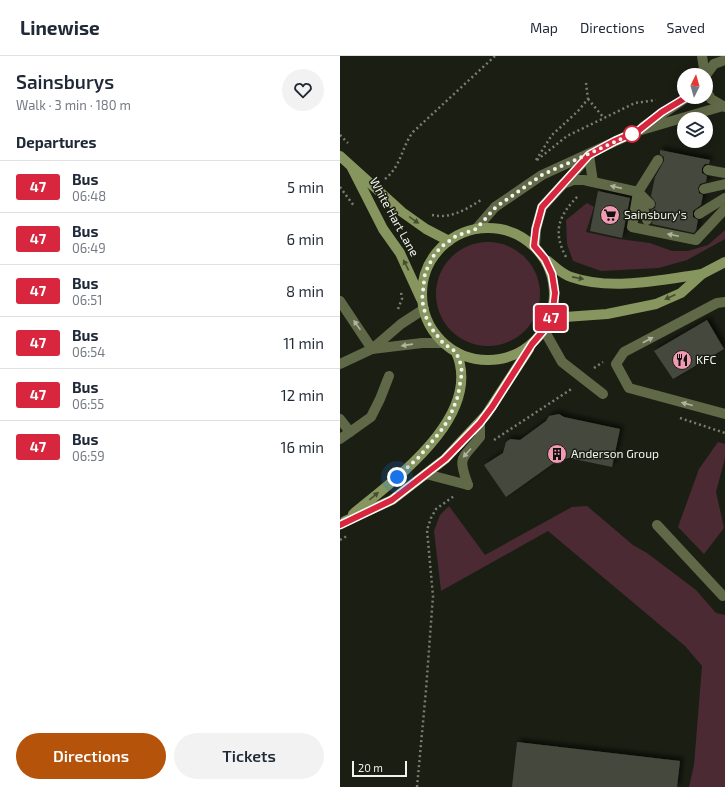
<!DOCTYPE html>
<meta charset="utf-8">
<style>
:root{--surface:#fff;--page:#f2f2f3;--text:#1f2937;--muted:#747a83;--line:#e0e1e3;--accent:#b45309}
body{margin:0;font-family:"Exo 2",sans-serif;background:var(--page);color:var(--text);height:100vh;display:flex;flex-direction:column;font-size:15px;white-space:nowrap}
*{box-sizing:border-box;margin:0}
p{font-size:13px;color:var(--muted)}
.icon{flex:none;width:22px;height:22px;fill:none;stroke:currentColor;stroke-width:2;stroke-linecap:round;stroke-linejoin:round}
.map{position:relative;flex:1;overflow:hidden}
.panel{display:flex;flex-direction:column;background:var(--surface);width:340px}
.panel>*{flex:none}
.badge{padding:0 8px;border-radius:3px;font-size:14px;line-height:26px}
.needle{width:26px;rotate:5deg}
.controls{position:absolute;left:337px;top:12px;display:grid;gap:8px}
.controls a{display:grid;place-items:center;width:36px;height:36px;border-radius:50%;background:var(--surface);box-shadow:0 2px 10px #0003;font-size:20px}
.scale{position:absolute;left:12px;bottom:10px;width:55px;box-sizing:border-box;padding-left:4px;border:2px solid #f1f4ec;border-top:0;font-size:11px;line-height:14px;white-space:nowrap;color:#f1f4ec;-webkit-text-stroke:3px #1b1e13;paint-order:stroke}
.you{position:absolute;width:20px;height:20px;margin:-10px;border:3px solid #fff;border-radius:50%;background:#1a73e8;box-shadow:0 0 0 6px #1a73e833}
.map>.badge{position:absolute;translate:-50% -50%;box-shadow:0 0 0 2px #fff}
h2{padding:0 16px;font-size:15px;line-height:36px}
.round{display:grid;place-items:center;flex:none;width:42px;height:42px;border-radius:21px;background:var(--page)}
.head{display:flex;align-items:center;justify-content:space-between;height:68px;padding:0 16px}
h1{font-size:19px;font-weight:600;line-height:30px}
.primary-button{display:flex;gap:8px;margin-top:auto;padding:8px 16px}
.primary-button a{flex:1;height:46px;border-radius:24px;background:var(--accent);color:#fff;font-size:16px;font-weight:600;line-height:46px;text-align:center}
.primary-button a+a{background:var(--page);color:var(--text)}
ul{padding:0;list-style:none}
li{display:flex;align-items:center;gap:12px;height:52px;padding:0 16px;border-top:1px solid var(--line)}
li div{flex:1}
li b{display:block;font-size:15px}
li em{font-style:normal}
li .badge{min-width:44px;font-weight:700;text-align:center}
header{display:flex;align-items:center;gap:24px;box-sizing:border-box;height:56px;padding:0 20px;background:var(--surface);border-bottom:1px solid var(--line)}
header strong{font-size:19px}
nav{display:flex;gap:22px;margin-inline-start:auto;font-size:14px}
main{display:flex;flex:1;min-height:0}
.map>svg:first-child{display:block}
</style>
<header>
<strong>Linewise</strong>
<nav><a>Map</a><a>Directions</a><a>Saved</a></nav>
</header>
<main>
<section class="panel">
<div class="head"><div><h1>Sainsburys</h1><p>Walk · 3 min · 180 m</p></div><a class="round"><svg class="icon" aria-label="heart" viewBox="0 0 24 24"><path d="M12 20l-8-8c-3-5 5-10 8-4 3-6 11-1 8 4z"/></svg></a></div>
<h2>Departures</h2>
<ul>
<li><span class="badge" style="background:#d7263d;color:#fff">47</span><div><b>Bus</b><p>06:48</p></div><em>5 min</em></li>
<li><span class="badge" style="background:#d7263d;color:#fff">47</span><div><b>Bus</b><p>06:49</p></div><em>6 min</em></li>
<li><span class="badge" style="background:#d7263d;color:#fff">47</span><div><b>Bus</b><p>06:51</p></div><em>8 min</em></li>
<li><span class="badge" style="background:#d7263d;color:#fff">47</span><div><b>Bus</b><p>06:54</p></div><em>11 min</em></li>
<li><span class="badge" style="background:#d7263d;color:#fff">47</span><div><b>Bus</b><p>06:55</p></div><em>12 min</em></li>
<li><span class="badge" style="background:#d7263d;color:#fff">47</span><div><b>Bus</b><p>06:59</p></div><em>16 min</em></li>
</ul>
<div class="primary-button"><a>Directions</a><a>Tickets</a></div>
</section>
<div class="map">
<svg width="385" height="731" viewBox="0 0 385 731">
<defs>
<filter id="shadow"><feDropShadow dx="3.5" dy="-3.5" stdDeviation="2" flood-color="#0009"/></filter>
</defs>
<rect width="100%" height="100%" fill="#1b1e13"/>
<g fill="#4b2a34">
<polygon points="247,147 254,151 246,176 279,183 310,187 332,195 348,195 368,189 385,174 385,183 347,204 319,212 261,215 233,205 227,188 226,164"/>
<circle cx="148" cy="238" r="52"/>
<polygon points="378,386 385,388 385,402 376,436 384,472 364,498 338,471 359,413"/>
<polygon points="109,450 145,499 232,451 247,450 293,489 307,497 356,534 376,557 385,559 385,731 349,731 354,709 362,610 345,590 208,475 101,535 94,475 100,459"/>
</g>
<g fill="#45493d" filter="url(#shadow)">
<polygon points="320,94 370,104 369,108 365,108 362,112 362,117 367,120 366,126 360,128 358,132 359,137 363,139 361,149 353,155 353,161 358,164 356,174 354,177 312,168 313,162 311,154 315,152 316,147 311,140 315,121 324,105 324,101 320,98"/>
<polygon points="258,135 290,142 282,182 250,175"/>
<polygon points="367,264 384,293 333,323 314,295"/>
<polygon points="219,358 224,361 280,373 272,411 229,402 218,404 166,441 144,409 163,397 166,386 170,383 180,384 206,365 209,360"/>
<polygon points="177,686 340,705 337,731 172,731"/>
</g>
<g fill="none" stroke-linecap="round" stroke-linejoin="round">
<g stroke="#7a7d73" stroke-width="2.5" stroke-dasharray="2 3" stroke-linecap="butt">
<polyline points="248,43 264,62"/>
<polyline points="0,79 8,87"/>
<polyline points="196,104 212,79 238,55 248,43 246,27"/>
<polyline points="197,104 227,80 295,47 316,44"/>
<path d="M45,123C62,109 61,92 73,76L155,0"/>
<polyline points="0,131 14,150"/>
<path d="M92,159C111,163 125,154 141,144"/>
<path d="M226,201C212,175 219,159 239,139"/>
<polyline points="58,253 62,243 61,236"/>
<polyline points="254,312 263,306"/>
<polyline points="340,362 385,377"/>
<polyline points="154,384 233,332"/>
<polyline points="0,484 7,480"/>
<polyline points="77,731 86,634 93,540 87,474 91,462 96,453 114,440"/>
</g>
<g stroke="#606947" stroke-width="10">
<polyline points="362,0 365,19"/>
<polyline points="366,19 374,8 385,4"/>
<polyline points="366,34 371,43 385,51"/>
<polyline points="303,71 347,41"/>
<polyline points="249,99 253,126"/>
<polyline points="318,104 298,136 292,171 356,184 385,153"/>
<polyline points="368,114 385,117"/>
<polyline points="223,128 233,124 244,124 298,136 310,148"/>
<polyline points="364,133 385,128"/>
<polyline points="299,139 307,164"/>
<polyline points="359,158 385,142"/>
<polyline points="136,173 155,151 202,119 298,75 383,50"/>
<polyline points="195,190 196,173 202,151 248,101"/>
<polyline points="0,245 32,293"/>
<polyline points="385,246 377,247 284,296 276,308 289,332 385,358"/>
<polyline points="204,274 222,306 263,338"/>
<polyline points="32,293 82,287 103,287"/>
<polyline points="0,308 32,293 61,268 84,253"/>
<polyline points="0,363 10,376 31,361 40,343 49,320"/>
<polyline points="0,383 10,376"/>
<polyline points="86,418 128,429"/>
<path d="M128,429C117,399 122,404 140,381V367"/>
<polyline points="317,469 383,540"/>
</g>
<g stroke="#86965e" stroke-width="10">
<polyline points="0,100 62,156 86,173 109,185"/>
<polyline points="12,112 43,173 60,197 81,243"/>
<circle cx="148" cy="238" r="66"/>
<path d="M208,205C215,211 222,218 231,221C271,235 320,224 362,218"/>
<polyline points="211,262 267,258 316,248 341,237 362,218 385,206"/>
<path d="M13,458C55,423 144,360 116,296"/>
<polyline points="5,465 52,444 105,403 146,359 189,293"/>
</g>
</g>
<defs><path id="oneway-solid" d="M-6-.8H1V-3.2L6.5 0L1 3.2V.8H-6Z"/></defs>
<g fill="#b0b5a2">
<use href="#oneway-solid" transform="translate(276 131) rotate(-167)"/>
<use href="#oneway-solid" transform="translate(333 179) rotate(-168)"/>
<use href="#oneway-solid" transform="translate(17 269) rotate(-125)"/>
<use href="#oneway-solid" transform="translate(308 284) rotate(-28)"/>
<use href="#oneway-solid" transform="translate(67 289) rotate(172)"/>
<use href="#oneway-solid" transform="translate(347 348) rotate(-165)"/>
<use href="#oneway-solid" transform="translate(127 397) rotate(132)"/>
</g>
<g fill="#464e31">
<use href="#oneway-solid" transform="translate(74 164) rotate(35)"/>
<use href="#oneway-solid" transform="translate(66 209) rotate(-116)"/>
<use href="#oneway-solid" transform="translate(238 222) rotate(11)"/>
<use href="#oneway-solid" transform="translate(330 241) rotate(155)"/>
<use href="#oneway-solid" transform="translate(34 440) rotate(-40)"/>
</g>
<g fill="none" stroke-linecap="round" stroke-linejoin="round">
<defs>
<polyline id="line" points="0,469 52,444 105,403 140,367 152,351 192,288 204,274 213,253 215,237 212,218 205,203 194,190 196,173 202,151 249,99 275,85 298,75 322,56 347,41"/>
</defs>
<use href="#line" stroke="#fff" stroke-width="9"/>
<use href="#line" stroke="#d7263d" stroke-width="6"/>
<polyline stroke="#f1f4ec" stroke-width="4" stroke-dasharray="0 7.2" points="57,421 78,402 100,376 109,363 118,340 122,316 120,306 116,296 103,287 92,273 86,261 82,244 85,217 94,199 101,191 116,180 136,173 156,151 202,119 292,78"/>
</g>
<defs>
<symbol id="supermarket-disc" viewBox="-11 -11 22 22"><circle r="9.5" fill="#f19ab3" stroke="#1b1e13"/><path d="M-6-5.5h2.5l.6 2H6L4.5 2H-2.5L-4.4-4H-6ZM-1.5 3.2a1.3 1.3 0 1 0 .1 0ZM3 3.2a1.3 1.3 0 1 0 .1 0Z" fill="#111"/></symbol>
<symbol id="restaurant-disc" viewBox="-11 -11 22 22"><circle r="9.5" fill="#f19ab3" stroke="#1b1e13"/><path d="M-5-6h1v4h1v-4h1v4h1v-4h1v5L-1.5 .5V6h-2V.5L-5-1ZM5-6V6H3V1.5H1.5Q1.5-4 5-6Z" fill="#111"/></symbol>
<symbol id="building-disc" viewBox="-11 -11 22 22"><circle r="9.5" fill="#f19ab3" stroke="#1b1e13"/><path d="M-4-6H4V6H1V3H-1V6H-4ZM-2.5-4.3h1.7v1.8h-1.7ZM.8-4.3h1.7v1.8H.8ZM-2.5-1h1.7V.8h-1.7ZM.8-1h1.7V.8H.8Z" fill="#111"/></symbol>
</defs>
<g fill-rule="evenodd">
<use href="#supermarket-disc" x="259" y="148" width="22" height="22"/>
<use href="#restaurant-disc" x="331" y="293" width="22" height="22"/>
<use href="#building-disc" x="206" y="387" width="22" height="22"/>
</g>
<circle fill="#fff" stroke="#d7263d" stroke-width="2" cx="292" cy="78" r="8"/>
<g text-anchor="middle" stroke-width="3" stroke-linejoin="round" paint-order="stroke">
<g font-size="12" fill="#f1f4ec" stroke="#1b1e13" text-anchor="start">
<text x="284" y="163">Sainsbury's</text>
<text x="356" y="308">KFC</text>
<text x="231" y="402">Anderson Group</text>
</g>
<g font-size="12" fill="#f1f4ec" stroke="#1b1e13">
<text transform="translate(54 161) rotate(61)" y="4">White Hart Lane</text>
</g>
</g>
</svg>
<div class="controls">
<a><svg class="needle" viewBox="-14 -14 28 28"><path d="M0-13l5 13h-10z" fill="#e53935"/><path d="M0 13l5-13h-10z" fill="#747a83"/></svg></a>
<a><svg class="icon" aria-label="layers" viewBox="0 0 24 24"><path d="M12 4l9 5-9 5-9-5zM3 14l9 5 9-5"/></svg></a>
</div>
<div class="scale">20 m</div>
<div class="you" style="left:57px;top:421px"></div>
<b class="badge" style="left:211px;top:262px;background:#d7263d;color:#fff">47</b>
</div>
</main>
